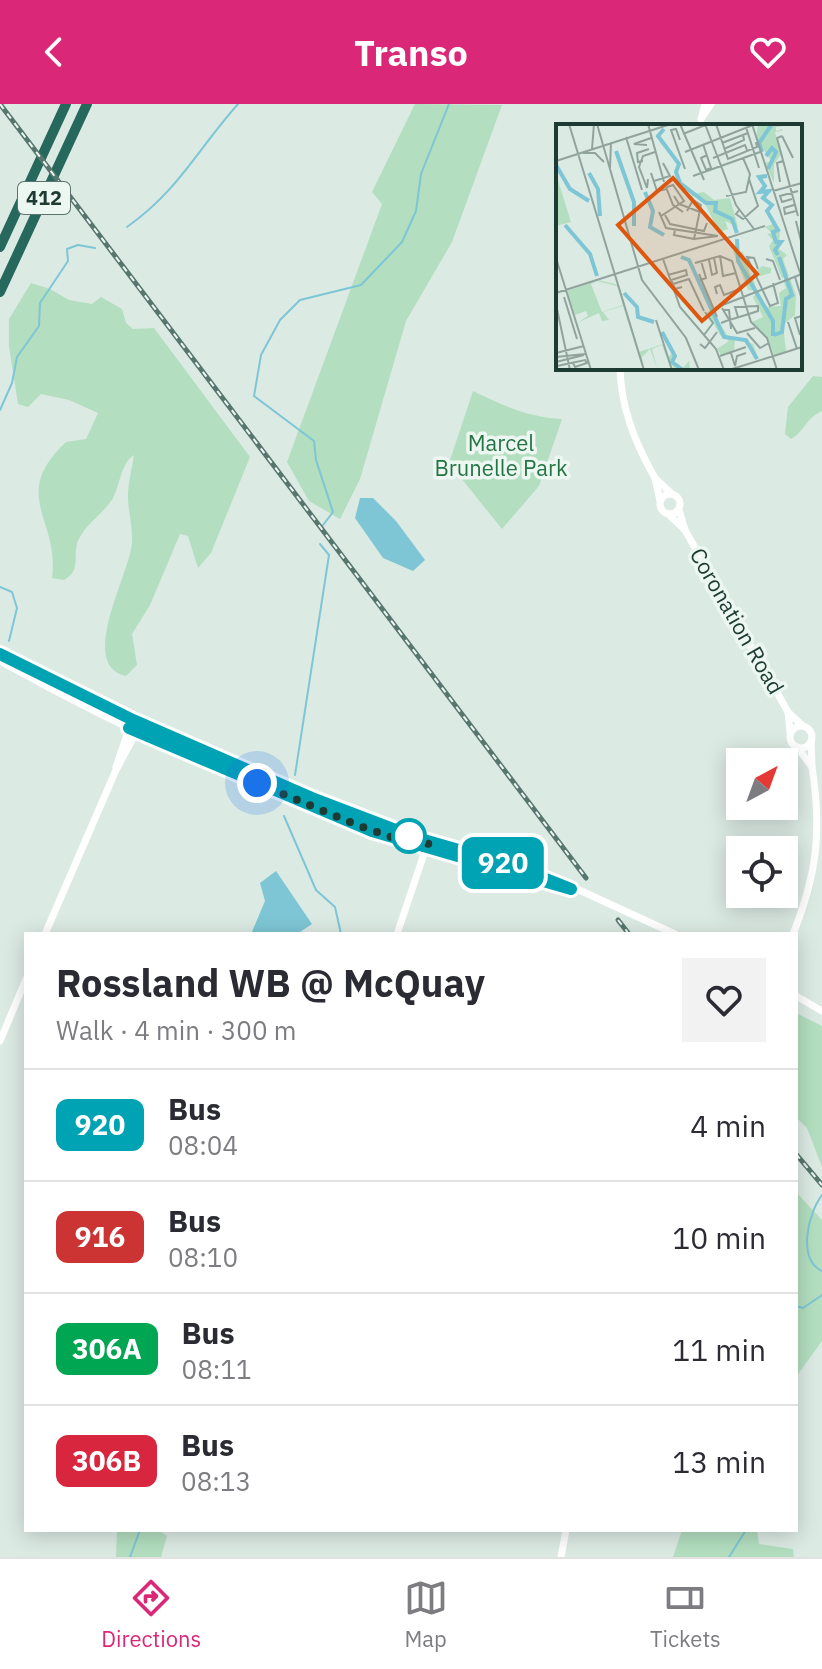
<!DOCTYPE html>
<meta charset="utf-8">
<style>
:root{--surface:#fff;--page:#f2f2f3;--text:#2b2b33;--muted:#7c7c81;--line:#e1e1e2;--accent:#db2777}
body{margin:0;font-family:"IBM Plex Sans",sans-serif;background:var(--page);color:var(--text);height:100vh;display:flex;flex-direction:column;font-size:30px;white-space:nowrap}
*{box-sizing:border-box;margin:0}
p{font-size:26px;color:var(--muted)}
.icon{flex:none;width:44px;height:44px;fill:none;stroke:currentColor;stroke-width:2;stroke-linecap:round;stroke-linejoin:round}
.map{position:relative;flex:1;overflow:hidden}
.drawer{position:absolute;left:24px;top:828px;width:774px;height:600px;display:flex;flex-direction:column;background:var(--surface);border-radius:0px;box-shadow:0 4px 20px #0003}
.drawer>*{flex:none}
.badge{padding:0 16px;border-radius:12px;font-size:28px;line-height:52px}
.needle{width:52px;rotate:41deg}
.buttons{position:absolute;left:726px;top:644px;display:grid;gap:16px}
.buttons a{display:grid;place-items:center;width:72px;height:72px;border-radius:0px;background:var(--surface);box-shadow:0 4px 20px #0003;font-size:40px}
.you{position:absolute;width:40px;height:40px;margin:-20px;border:6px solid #fff;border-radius:50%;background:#1a73e8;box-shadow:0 0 0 12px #1a73e833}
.map>.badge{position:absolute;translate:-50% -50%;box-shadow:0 0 0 4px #fff}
.round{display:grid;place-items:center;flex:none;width:84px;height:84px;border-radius:0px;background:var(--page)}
.head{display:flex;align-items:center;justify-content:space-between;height:136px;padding:0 32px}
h1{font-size:38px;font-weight:700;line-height:60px}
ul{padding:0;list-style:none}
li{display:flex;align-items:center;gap:24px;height:112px;padding:0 32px;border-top:2px solid var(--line)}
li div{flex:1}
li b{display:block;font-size:30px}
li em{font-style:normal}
li .badge{min-width:88px;font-weight:700;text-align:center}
header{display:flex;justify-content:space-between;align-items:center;height:104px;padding:0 32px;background:var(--accent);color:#fff;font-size:36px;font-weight:700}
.dock{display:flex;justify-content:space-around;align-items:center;height:112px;border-top:2px solid var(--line);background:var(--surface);font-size:22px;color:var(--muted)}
.dock a{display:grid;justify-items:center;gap:4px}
.dock .selected{color:var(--accent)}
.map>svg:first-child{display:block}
</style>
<header><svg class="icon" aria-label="back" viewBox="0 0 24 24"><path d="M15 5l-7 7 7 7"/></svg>Transo<svg class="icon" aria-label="heart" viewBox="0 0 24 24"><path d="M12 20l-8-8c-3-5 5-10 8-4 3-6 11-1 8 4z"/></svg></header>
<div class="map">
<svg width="822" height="1453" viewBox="0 0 822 1453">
<rect width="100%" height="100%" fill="#dceae4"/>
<g fill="#b3debf">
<polygon points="415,0 502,1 452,138 406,217 360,375 340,415 309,397 287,358 382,100 372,88"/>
<path d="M31,179L50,185L69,196L92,200L101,193L122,205L126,219L133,225L154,224L250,353L211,449L198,464L188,432L180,430L150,501L132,530L137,561L126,572C76,561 131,468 132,438C133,421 127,404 128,388C129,376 132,363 134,351C121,359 120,381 113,394C104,409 88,418 80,433C70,448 84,465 64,476L52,474C60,415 9,392 66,338L86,335L98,309L69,296L41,290L28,303L18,300L9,242V215Z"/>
<path d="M813,272L822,273V307C806,314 804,328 791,335L785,330L788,303Z"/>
<path d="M473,287C502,301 529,314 562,315L539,382L502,425L449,359Z"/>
<polygon points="796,909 822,922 822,1063 807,1024 796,1013"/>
<polygon points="796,1088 822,1116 822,1237 796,1273"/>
<polygon points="117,1426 158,1426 167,1432 161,1453 116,1453"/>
<polygon points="682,1426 757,1426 759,1440 793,1445 794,1453 673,1453"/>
</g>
<g fill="#7ec6d5">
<polygon points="360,394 373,394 396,417 425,456 413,467 383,454 355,414"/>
<polygon points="276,767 312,820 297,830 251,830 265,797 260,779"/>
</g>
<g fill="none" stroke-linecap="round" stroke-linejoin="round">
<g stroke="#7ec6d5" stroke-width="2">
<path d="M127,123C179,86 197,46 238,0"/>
<polyline points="0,306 12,279 17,253 39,222 40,199 68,157 67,145 78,141 95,144"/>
<polyline points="320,425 333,408 316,356 314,337 254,292 261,251 280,216 300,196 361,181 402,138 416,107 421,70 449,0"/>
<polyline points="0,483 12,488 17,504 9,537"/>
<polyline points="295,671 329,451 320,440"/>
<polyline points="284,712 316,786 335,803 341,830"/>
<path d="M822,1091C808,1109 797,1155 822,1167"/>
<polyline points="796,1202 803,1204 822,1191"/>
<polyline points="130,1453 140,1426"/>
<polyline points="729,1453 746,1426"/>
</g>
<g stroke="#fff" stroke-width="7">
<polyline points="705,0 701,15 711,0"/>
<path d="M620,264C621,304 635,339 655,374"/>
<circle cx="670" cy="400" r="10"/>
<polyline points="660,397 655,374 671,389"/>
<polyline points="668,410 685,426 679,406"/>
<polyline points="685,426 788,608"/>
<polyline points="0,550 125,612 312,694 417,734 566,780 675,830"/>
<path d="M0,557C147,639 321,716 483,761C510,769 544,785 571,785"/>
<circle cx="801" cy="633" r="11"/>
<polyline points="790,628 788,608 802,621"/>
<polyline points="797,643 812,663 811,637"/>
<polyline points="116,663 130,622"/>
<polyline points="45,830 116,666 138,625"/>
<polyline points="397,830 427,741"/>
<path d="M793,830C817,770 822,727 812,663"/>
<polyline points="796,892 822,907"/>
<polyline points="0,937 26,875"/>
<polyline points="561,1453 566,1426"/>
</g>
<g stroke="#27685c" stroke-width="10">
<polyline points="0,143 66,0"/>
<polyline points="0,188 87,0"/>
</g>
<defs>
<g id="rail">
<polyline points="0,0 586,774"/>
<polyline points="618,816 629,830"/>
<polyline points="796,1050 822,1081"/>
</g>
</defs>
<use href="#rail" stroke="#57766e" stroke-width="5"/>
<use href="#rail" stroke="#edf7f2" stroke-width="2" stroke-dasharray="6" stroke-linecap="butt"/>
</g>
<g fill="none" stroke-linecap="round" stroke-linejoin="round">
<defs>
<polyline id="line" points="0,550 133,616 312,694 417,734 511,761 571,785 372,727 129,624"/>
</defs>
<use href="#line" stroke="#fff" stroke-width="18"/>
<use href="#line" stroke="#00a3b4" stroke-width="12"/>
<polyline stroke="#1d3a33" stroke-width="8" stroke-dasharray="0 14.4" points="257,679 357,721 426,745 429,738 409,732"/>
</g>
<circle fill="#fff" stroke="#00a3b4" stroke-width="4" cx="409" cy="732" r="16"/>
<g text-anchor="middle" stroke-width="7" stroke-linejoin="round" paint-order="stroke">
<rect fill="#edf7f2" stroke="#5b736c" stroke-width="2" x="18" y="78" width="52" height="32" rx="6"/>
<g font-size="20" font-weight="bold" fill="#1d3a33">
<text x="44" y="101">412</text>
</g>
<g font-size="22" fill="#257444" stroke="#edf7f2">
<text x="501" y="347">Marcel<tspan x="501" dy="25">Brunelle Park</tspan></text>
</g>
<g font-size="22" fill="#1d3a33" stroke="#edf7f2">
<text transform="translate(737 517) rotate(60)" y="8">Coronation Road</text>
</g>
</g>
<g transform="translate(556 20)">
<rect width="246" height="246" fill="#dceae4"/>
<path d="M202,0H241L220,3V7L226,5V7L219,8L225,30L218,40V59L209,39L215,37L200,14ZM0,50L15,98L0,102ZM148,68L158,76L174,74L182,103L169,97L172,105L163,108L148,78L137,72L132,76L137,70ZM217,100L224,105L223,125L231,131L227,135L233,152L226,154L213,122L217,116L211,110L216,109L209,103ZM177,127L187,128L195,153L206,142L215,144V149L197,154L201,167L192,166ZM234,154L240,171L239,191L227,201L230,227L218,231L212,215L196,198L207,193L197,173L202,168L211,183L225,182L223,169L230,164L227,157ZM42,156L63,161L83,228L107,220L112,234L118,225L117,241L126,245L133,237L134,245L120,246L113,238L115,246L106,221L96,225L101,244L94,225L86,233L87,246L67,182L47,188L53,196L46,197L43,189L21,199L32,192L30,187L19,191L11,167ZM41,157L61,162L67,181L46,188L35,160ZM156,186L171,211L197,220L203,236L188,218L179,216L178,227L165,231L161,225L173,217L164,211L151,188Z" fill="#b3debf" fill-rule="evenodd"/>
<path fill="none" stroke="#7ec6d5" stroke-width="4" d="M108,5L102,12L123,40L120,48L124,59L150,79H160L159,87L176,95L181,109M60,27L78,78V102M206,28L203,19L216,0M210,32L216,24L220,28L212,45M0,41L14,65L33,77M33,49L42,65L44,92M211,52L203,53L209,62L204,68L213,67L207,74L216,81L211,87L222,106L217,108L220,118H225L219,126L222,131M89,68L97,87L94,103L108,111M9,101L34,130L41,152M181,115L182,137L217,197V212M125,133L133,136L168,213L190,216L201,235M68,169L81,183L82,193L98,198M106,208L119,232L116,238L127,246M218,211L226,208L230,175L236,171L223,133"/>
<path fill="none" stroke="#90a49d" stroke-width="2" d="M13,0L88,246M41,0L86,156L130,214L143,246M92,0L108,58M124,0L148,56M149,0L180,81L198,105M160,0L172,35L201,23L200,18M196,0L227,96M190,3L203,44M127,10L152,0M226,12L221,14L242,92M226,12L237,34M70,13L86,66M124,16L120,5L115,6L129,45M166,19L192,9M147,20L155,44L150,46L145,34L151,31M91,21L78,20L95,14M36,25L38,0M168,25L188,16L187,10M129,28L197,1M27,29H39L48,38M157,34L189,21L191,26M0,37L115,0M87,37L82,38L81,29L93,25M54,44L55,18M95,49L101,67L111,65M137,52L204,28M92,55L91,64L83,43L87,32L99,28M98,57L114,52L107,39M224,58L221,39L227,37M110,63L117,81L127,88M217,67L246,59M118,72L123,80L144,88M170,72L190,68L194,50L187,34M236,75L226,78L224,72L242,67M238,81L228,84L229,90L240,87M184,85L180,90L187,95L202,82L193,55M103,88L110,104L162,112M109,91L114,100L148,107L151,99M105,92L128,77L117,61L111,63M227,96L246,155M240,97L246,121M119,106L118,111L138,115L145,81L137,76L131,87M138,115L162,112M164,132L167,152L180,149M0,134L35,246M107,135L124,183L160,225L168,246M210,135L217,137L224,156M153,136L156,151L161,149L158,134M139,139L164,132L176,137L195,198L211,214L221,246M202,145L198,134L191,133L214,182L222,179L217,159M143,150L161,193M112,151L130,146L131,151L115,156L119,165L126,163M239,153L246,176M144,156L150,154L145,137M117,160L133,155L148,187M0,169L209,102M161,170L159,163L164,161L168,171L184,165M8,173L21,215M159,184L246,150M166,184L181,209L199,204M1,185L14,246M167,186H173L175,205M100,196L116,246M232,198L241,225M165,199L170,197L193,190L202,187V182L179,183L182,193M191,209L204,224L213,219M148,211L157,199L149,188M244,211L239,194L246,192M144,220L149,224L161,208M0,229L28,222M175,229L179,242L181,232L190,229M164,232L190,223M0,233L29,230M0,238L28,231M1,242L29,236L31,239L19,243L17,239M173,246L246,223"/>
<path fill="#de570e" fill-opacity="0.15" stroke="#de570e" stroke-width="4" d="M117,54L201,150L146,197L62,101Z"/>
<rect width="246" height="246" fill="none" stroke="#1d3a33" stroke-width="4"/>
</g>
</svg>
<div class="buttons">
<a><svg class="needle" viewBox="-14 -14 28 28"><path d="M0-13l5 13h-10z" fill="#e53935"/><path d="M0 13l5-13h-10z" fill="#7c7c81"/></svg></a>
<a><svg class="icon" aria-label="locate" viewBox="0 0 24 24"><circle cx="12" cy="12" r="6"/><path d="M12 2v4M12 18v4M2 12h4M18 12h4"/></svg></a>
</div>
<div class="you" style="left:257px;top:679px"></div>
<b class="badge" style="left:503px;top:759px;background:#00a3b4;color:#fff">920</b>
<section class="drawer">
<div class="head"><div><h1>Rossland WB @ McQuay</h1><p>Walk · 4 min · 300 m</p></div><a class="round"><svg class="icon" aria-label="heart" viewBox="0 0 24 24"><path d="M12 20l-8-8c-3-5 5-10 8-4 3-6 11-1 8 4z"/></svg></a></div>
<ul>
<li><span class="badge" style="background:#00a3b4;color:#fff">920</span><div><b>Bus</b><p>08:04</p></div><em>4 min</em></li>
<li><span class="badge" style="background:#c33;color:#fff">916</span><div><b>Bus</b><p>08:10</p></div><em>10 min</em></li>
<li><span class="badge" style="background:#00a651;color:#fff">306A</span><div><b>Bus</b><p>08:11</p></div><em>11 min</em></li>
<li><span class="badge" style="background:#d7263d;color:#fff">306B</span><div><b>Bus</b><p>08:13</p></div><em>13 min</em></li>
</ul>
</section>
</div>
<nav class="dock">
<a class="selected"><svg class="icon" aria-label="directions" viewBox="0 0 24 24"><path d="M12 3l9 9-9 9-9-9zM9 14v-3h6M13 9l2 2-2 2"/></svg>Directions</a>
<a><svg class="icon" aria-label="map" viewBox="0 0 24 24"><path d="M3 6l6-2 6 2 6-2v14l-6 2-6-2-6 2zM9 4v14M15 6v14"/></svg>Map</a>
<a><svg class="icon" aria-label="tickets" viewBox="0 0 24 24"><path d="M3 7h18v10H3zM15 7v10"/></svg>Tickets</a>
</nav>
